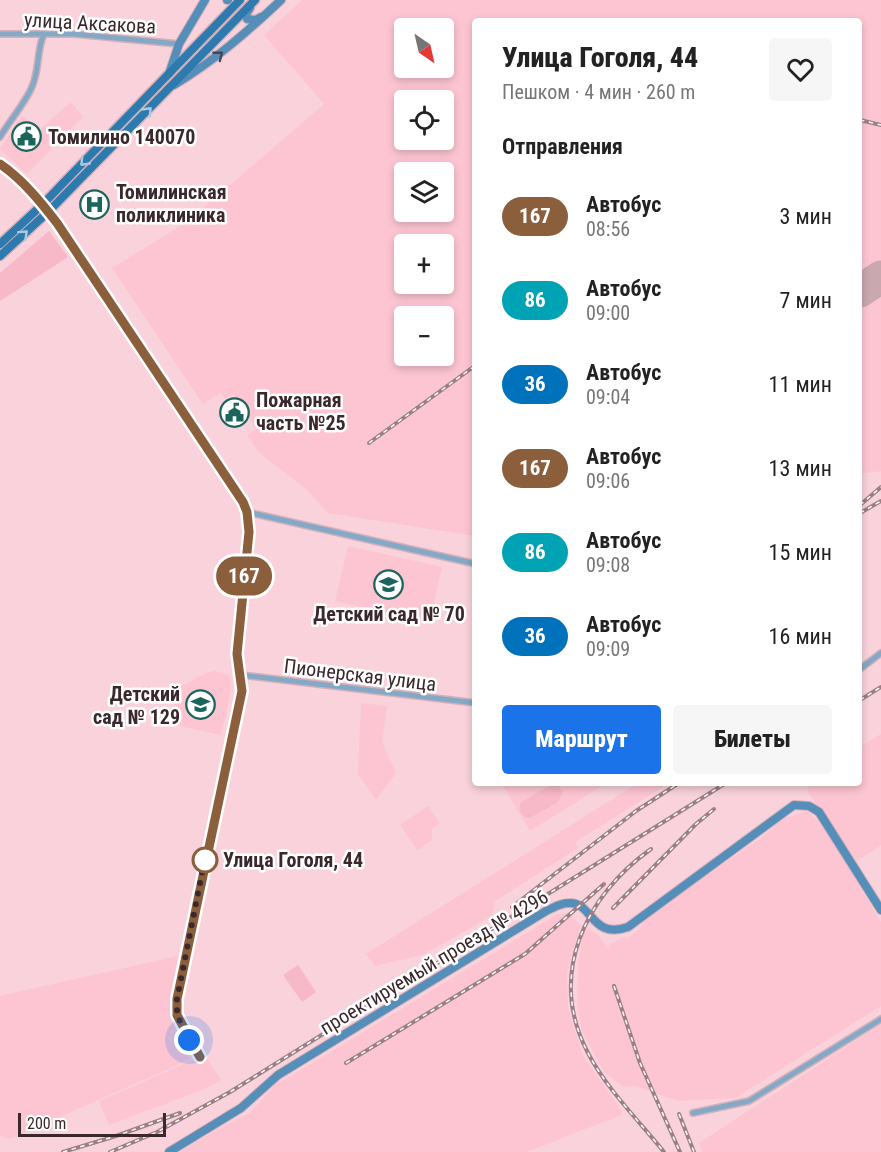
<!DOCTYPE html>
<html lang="ru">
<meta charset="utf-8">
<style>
:root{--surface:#fff;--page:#f6f6f6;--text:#222;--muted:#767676;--accent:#1a73e8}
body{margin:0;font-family:"Roboto Condensed",sans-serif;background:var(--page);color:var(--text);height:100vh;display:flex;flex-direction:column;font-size:22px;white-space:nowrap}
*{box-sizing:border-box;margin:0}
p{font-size:20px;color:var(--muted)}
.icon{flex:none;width:33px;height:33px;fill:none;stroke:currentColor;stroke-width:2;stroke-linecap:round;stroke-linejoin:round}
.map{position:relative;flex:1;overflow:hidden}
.sheet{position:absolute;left:472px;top:18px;width:390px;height:768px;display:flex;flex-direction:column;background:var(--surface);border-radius:6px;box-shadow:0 3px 9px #0003}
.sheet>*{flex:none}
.badge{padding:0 12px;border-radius:20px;font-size:21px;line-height:39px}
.needle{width:39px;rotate:146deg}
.fabs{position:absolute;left:394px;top:18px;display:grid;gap:12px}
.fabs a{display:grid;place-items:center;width:60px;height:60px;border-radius:6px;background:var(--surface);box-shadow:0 3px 9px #0003;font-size:30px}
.scale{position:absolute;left:18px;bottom:15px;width:148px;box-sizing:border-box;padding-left:6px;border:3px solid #3a282d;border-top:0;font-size:16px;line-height:21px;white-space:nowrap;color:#3a282d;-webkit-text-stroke:4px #fff;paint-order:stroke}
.you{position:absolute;width:30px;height:30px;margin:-15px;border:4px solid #fff;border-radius:50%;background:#1a73e8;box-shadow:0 0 0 9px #1a73e833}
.map>.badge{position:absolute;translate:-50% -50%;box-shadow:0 0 0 3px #fff}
h2{padding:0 30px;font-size:22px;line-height:54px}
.round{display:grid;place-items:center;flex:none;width:63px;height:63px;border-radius:6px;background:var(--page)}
.summary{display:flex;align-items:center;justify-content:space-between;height:102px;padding:0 30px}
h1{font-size:28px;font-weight:800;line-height:45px}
.action{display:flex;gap:12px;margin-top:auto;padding:12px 30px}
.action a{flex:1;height:69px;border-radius:6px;background:var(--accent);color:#fff;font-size:24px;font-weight:800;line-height:69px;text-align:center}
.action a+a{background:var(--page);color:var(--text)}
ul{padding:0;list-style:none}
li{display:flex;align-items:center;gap:18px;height:84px;padding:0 30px}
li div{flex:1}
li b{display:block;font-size:22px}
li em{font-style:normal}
li .badge{min-width:66px;font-weight:700;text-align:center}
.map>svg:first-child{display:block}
</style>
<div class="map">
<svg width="881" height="1152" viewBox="0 0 881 1152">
<rect width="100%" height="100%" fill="#f9d2db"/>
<g fill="#fdc5d2" fill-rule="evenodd">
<path d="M302,0H881V471L860,474V21H476L475,536L328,513L307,490L257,451L247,435L256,429L234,394L225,399L221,393L203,404L112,268L187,222L324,104L264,35ZM405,28H444V68H405ZM405,100H444V140H405ZM405,172H444V212H405ZM405,244H444V284H405ZM405,316H444V356H405Z"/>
<polygon points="71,102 83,117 27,174 0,149 22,115 39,130"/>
<polygon points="348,546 442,567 430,622 335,601"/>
<polygon points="215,671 228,675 230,678 231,690 221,735 175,725 174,690 206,673"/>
<polygon points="361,703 387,706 382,742 396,773 376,800 358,774"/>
<polygon points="881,734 881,845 857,861 807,791 811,783 860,783 860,747"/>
<polygon points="501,783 607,783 530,831"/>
<polygon points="638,783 669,783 575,842 578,848 495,901 492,916 422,955 375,966 366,954"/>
<polygon points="428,806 440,823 432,828 432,840 417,850 400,825"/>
<polygon points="807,811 819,822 831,840 881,922 881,1006 735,1098 678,1101 635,1086 623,1087 604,1072 582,1031 577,1005 578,965 583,934 588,928 598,935 608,949 610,945 624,937 628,938 641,928 641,923 678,895 761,838 785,818"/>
<polygon points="567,913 581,925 567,973 568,1009 583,1056 622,1111 621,1115 527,1152 180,1152 224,1126 250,1113 274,1086 558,914"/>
<polygon points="178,956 170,996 176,1032 191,1059 10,1139 0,1136 0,996"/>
<polygon points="881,1024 881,1152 702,1152 699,1143"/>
<polygon points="205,1055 221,1080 205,1089 109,1125 99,1101"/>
</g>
<g fill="#f7b9c8">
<polygon points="49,231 68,257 0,301 0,273"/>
<path d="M553,784L559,786L563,792L558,802L532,817L528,818C521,816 518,809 521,802Z"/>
<polygon points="298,965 316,992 302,1002 283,975"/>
</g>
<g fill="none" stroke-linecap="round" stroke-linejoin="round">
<polyline stroke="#caa8b0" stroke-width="33" points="860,291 881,277"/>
<defs>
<g id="street">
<polyline points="0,34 74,34 179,44"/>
<path d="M0,137C9,122 24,104 31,89C40,72 36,51 44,34"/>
<polyline points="247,512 476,564"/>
<polyline points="860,669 881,653"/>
<polyline points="241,675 476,703"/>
<polyline points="693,1113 749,1101 881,1019"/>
</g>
<g id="secondary">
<polyline points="227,0 228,0"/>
<polyline points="250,8 246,14 247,19 256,20 261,17"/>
<polyline points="169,74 179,44 205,0"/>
<path d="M174,85C214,61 247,32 281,0"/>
<path d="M0,164C22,179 40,201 57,223L243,502L247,512L249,532L237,654L241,691L177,999V1015L200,1057"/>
<path d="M169,1152L241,1108L278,1075L546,911C553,908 560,903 569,903C593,902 591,940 628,927L794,805L809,806L819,812L881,910"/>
</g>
<g id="primary">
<polyline points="0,244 43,204 240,0"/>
<polyline points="0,256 48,212 255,0"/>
</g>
</defs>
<use href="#street" stroke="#d3b0b8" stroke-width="8"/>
<use href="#secondary" stroke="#d3b0b8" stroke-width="10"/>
<use href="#primary" stroke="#d3b0b8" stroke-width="11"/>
<use href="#street" stroke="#84a9c7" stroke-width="5"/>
<use href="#secondary" stroke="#558eb9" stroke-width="8"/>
<use href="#primary" stroke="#2d7aaf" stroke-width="8"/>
<defs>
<g id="rail">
<polyline points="860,120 881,125"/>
<polyline points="369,443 476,365"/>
<polyline points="860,505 881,487"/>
<polyline points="860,513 881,501"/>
<polyline points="860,700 881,687"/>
<path d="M651,849C585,896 547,975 588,1053C606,1088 639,1121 664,1152"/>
<polyline points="512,907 636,811 679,783"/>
<polyline points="613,908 696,824 714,809"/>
<polyline points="614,986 640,1063 680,1152"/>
<polyline points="346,1063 525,954 604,884"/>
<polyline points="679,1114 694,1152"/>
<polyline points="63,1152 116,1136 180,1113"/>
<polyline points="110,1152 157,1132 230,1092 726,783"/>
</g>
</defs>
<use href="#rail" stroke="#9b7f86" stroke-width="4"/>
<use href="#rail" stroke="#fff" stroke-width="1.5" stroke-dasharray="4.5" stroke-linecap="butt"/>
</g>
<defs><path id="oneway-chevron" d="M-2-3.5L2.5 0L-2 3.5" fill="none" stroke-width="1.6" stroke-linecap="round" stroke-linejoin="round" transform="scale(1.5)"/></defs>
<use stroke="#424757" href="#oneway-chevron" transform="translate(219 55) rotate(-38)"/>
<g stroke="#abcadf">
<use href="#oneway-chevron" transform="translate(148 111) rotate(-46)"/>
<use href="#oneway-chevron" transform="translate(84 162) rotate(134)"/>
<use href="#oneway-chevron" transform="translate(24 234) rotate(-42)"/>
</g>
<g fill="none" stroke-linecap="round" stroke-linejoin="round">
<defs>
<path id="line" d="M0,164C22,179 40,201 57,223L243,502L247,512L249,532L237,654L242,691L177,999V1015L200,1057"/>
</defs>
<use href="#line" stroke="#fff" stroke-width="14"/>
<use href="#line" stroke="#8b5e3c" stroke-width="9"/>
<polyline stroke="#3a282d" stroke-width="6" stroke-dasharray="0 10.8" points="189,1040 177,1015 177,999 205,858 205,860"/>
</g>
<defs>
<symbol id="civic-ring" viewBox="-11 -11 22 22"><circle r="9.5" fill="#fff" stroke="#1b655c" stroke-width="1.5"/><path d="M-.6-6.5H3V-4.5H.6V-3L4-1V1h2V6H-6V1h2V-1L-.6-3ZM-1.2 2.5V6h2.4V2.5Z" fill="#1b655c"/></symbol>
<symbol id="hospital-ring" viewBox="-11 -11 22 22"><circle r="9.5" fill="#fff" stroke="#1b655c" stroke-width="1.5"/><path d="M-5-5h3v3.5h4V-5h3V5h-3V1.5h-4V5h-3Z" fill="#1b655c"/></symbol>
<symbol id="school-ring" viewBox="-11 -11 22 22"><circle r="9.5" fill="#fff" stroke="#1b655c" stroke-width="1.5"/><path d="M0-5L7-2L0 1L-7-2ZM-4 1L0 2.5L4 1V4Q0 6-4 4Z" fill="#1b655c"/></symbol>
</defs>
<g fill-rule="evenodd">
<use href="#civic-ring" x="10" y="120" width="33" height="33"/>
<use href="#hospital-ring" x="78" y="188" width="33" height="33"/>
<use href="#civic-ring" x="218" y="396" width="33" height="33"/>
<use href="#school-ring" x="372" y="568" width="33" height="33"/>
<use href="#school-ring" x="184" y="688" width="33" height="33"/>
</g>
<circle fill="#fff" stroke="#8b5e3c" stroke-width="3" cx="205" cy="860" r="12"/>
<g text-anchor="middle" stroke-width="5" stroke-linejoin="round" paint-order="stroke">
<g font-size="20" fill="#3a282d" stroke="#fff">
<text transform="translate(90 23) rotate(3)" y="7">улица Аксакова</text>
<text transform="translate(360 675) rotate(7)" y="7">Пионерская улица</text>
<text transform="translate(434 962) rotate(-31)" y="7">проектируемый проезд № 4296</text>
</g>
<g font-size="20" font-weight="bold" fill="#3a282d" stroke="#fff" text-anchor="start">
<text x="48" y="144">Томилино 140070</text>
<text x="116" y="199">Томилинская<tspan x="116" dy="23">поликлиника</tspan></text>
<text x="256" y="407">Пожарная<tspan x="256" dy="23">часть №25</tspan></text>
<text x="389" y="621" text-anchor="middle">Детский сад № 70</text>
<text x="180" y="701" text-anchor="end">Детский<tspan x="180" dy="23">сад № 129</tspan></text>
</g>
<g font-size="20" font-weight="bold" fill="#3a282d" stroke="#fff" text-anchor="start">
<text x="223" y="867">Улица Гоголя, 44</text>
</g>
</g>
</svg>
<div class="fabs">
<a><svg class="needle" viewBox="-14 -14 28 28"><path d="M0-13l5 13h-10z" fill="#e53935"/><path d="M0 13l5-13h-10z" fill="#767676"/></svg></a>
<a><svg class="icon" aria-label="locate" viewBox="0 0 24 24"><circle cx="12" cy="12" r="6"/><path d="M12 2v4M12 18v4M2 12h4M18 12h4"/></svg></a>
<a><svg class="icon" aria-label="layers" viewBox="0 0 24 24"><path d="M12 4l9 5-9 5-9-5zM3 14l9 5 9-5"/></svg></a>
<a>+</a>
<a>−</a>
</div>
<div class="scale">200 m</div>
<div class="you" style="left:189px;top:1040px"></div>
<b class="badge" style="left:244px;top:576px;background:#8b5e3c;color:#fff">167</b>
<section class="sheet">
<div class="summary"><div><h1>Улица Гоголя, 44</h1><p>Пешком · 4 мин · 260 m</p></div><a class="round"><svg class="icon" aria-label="heart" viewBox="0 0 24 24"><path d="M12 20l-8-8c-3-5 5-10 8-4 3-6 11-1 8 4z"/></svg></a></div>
<h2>Отправления</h2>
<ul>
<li><span class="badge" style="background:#8b5e3c;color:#fff">167</span><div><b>Автобус</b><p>08:56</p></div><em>3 мин</em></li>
<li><span class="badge" style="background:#00a3b4;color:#fff">86</span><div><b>Автобус</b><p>09:00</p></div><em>7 мин</em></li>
<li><span class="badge" style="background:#0072bc;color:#fff">36</span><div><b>Автобус</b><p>09:04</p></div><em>11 мин</em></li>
<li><span class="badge" style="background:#8b5e3c;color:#fff">167</span><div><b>Автобус</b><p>09:06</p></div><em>13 мин</em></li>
<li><span class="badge" style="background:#00a3b4;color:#fff">86</span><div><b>Автобус</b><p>09:08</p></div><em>15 мин</em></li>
<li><span class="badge" style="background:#0072bc;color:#fff">36</span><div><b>Автобус</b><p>09:09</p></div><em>16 мин</em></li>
</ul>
<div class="action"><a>Маршрут</a><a>Билеты</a></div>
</section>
</div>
